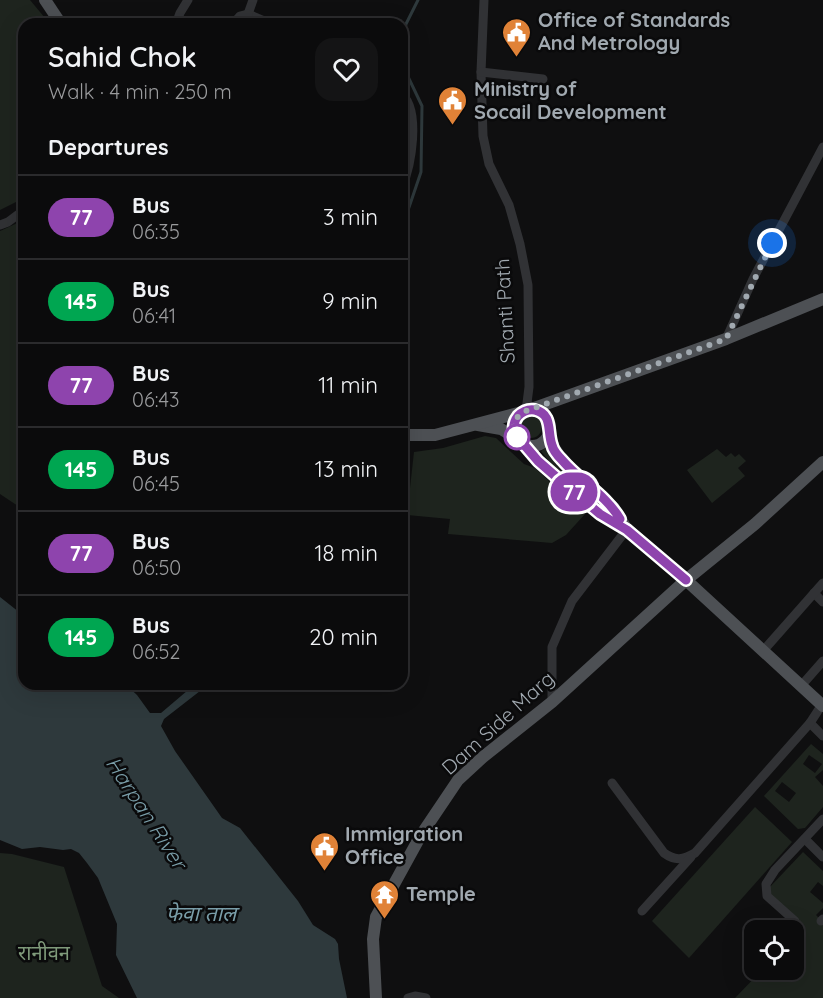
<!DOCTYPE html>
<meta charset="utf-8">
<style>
:root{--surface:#0b0b0c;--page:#141415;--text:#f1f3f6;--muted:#9a9b9d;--line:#2b2b2d}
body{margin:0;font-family:Quicksand,"Noto Sans Devanagari",sans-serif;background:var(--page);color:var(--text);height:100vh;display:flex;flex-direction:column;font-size:22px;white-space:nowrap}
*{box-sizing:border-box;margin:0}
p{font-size:20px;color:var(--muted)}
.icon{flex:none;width:33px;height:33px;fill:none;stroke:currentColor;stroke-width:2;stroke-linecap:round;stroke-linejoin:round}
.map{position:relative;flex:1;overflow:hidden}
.sheet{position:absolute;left:18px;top:18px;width:390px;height:672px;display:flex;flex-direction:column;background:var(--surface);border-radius:18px;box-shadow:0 6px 24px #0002,0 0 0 2px var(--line)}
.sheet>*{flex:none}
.badge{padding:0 12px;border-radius:20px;font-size:21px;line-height:39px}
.fabs{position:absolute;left:744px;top:920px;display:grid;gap:12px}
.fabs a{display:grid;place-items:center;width:60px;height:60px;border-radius:12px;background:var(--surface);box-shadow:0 6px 24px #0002,0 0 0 2px var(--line);font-size:30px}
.you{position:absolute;width:30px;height:30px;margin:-15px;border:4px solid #fff;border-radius:50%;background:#1a73e8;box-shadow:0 0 0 9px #1a73e833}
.map>.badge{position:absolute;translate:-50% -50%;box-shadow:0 0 0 3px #fff}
h2{padding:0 30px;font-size:22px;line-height:54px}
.round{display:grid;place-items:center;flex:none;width:63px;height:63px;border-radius:18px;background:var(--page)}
.overview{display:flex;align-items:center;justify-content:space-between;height:102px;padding:0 30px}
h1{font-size:28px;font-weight:600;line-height:45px}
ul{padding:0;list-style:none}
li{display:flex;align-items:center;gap:18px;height:84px;padding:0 30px;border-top:2px solid var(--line)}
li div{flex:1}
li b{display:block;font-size:22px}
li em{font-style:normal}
li .badge{min-width:66px;font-weight:700;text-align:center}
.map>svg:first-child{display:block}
</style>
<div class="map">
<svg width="823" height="998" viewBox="0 0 823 998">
<rect width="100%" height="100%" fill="#0f0f10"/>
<g fill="#1e241e" fill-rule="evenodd">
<polygon points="0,0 30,0 50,24 24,24 24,198 0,210"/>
<polygon points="24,220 24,510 0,494 0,231"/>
<circle cx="531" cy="427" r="11"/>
<polygon points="485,436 496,438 524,464 535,468 585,514 566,535 552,543 448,534 450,519 407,515 414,452 443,448"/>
<polygon points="549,446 555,464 611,516 549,461 541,451"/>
<polygon points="717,449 726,457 731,453 735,457 739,454 746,461 738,468 745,476 712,503 687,470"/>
<path d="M811,744L823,754V770L815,777L823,786V807L805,828L798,829L764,796ZM809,755L822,764L815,773L803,764ZM782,782L796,793L789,802L775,791Z"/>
<polygon points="755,807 792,842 689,958 652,921"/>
<polygon points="803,852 823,871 823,886 818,882 810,892 823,903 823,908 816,915 823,922 823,998 735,998 763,969 794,969 794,936 804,925 768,893 768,889"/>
<polygon points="0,853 12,854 64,867 102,986 119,998 0,998"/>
</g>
<polygon fill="#2e393c" points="0,597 24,616 24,684 125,684 137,695 150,713 161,713 194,685 200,691 164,719 161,726 175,751 222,818 240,828 298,901 313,925 335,939 338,944 339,959 347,998 137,998 116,955 117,924 98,878 87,863 79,853 71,849 63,850 40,847 22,849 0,840"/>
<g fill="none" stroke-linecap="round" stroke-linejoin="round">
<g stroke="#2e393c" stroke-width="3">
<polyline points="402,46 406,24 418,0"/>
<polyline points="402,64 422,106 421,172 402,228"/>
<polyline points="196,688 199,684"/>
</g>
<g stroke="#313235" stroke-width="9">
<polyline points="484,0 481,72 483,136 489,164 509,205 520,244 528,285 529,387 526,411"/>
<polyline points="248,14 271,24"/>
<polyline points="248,14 253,0"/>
<polyline points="176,24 180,13 188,0"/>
<polyline points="233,24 240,16 248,14"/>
<polyline points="481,72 543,79"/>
<path d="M402,94C421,112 411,166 402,187"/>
<polyline points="0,225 8,222 24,210"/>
<polyline points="726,339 753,279 823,147"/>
<polyline points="814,593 823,602"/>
<polyline points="763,651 823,583"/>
<polyline points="801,686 823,661"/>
<polyline points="552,702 552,647 572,601 627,529"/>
<polyline points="810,723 823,736"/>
<path d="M612,783L664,853C675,861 683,860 695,853L810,723L823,703"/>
<polyline points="805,839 823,857"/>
<polyline points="642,911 691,857"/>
<polyline points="795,921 767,896 766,884 775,870 823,819"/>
<polyline points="821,921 823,919"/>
<polyline points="408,998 415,996 426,998"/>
</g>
<g stroke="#4d5054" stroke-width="12">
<polyline points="45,0 61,24"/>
<polyline points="529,410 726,339 823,299"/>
<circle cx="532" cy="428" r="18"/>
<polyline points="478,425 501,429 519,440"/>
<polyline points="549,431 552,445 563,461 614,508 626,528"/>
<polyline points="402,435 435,435 522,412"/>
<polyline points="523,443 538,461 600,514 627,529 686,580 823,706"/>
<polyline points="376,998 373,939 376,917 421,835 458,780 483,757 552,702 686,580 755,524 823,462"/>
</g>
</g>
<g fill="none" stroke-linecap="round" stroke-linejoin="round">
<defs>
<path id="line" d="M620,519C606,495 580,481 562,460C558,456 553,450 552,445C547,432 553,414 535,410C529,409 523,411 518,416C514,421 513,427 514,433L538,461L562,482L600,514L627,530L686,580"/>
</defs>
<use href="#line" stroke="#fff" stroke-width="14"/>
<use href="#line" stroke="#8e44ad" stroke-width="9"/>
<path stroke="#a1a9b0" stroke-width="6" stroke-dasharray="0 10.8" d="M517,437C510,426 515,416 526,411L726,339L772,243"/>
</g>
<defs>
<symbol id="civic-pin" viewBox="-11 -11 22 30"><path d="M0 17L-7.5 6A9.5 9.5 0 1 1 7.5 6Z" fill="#e08237" stroke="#0a0a0b"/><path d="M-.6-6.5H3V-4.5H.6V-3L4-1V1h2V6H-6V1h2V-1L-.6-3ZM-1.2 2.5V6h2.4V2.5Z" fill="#fff"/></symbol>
<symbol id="temple-pin" viewBox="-11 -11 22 30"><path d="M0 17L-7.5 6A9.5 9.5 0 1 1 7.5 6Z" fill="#e08237" stroke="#0a0a0b"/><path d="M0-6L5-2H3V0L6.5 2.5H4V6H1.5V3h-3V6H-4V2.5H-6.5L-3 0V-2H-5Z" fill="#fff"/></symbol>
</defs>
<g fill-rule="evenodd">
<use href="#civic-pin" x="500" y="16" width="33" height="45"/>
<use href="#civic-pin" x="436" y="84" width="33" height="45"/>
<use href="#civic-pin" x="308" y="830" width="33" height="45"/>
<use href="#temple-pin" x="368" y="878" width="33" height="45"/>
</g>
<circle fill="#fff" stroke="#8e44ad" stroke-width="3" cx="517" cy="437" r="12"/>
<g text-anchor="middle" stroke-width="5" stroke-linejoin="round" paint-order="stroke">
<g font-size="20" font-weight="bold" fill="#a1a9b0" stroke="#0a0a0b" text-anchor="start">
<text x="538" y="27">Office of Standards<tspan x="538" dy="23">And Metrology</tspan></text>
<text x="474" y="96">Ministry of<tspan x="474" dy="23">Socail Development</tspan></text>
<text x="345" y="841">Immigration<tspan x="345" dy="23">Office</tspan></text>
<text x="406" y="901">Temple</text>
</g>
<g font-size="20" fill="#a1a9b0" stroke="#0a0a0b">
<text transform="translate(505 311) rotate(-93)" y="7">Shanti Path</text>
<text transform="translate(498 723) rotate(-42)" y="7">Dam Side Marg</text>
</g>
<g font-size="20" fill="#7f9a7a" stroke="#0a0a0b">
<text x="44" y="960">रानीवन</text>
</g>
<g font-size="21" font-style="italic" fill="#7a9ea9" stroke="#0a0a0b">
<text transform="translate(146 813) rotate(57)" y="7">Harpan River</text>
<text x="201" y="921">फेवा ताल</text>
</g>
</g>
</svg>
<div class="fabs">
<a><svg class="icon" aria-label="locate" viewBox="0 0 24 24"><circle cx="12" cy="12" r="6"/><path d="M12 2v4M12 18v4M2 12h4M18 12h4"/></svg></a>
</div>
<div class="you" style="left:772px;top:243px"></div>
<b class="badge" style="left:574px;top:492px;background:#8e44ad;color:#fff">77</b>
<section class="sheet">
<div class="overview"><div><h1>Sahid Chok</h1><p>Walk · 4 min · 250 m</p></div><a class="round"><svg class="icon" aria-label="heart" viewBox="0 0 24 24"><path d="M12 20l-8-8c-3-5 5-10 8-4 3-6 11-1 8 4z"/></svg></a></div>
<h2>Departures</h2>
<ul>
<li><span class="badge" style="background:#8e44ad;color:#fff">77</span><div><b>Bus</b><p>06:35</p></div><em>3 min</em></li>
<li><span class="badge" style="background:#00a651;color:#fff">145</span><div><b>Bus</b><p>06:41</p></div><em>9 min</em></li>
<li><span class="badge" style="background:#8e44ad;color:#fff">77</span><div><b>Bus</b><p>06:43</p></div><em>11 min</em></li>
<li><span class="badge" style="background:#00a651;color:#fff">145</span><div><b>Bus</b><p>06:45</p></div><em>13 min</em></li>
<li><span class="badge" style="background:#8e44ad;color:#fff">77</span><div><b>Bus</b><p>06:50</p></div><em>18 min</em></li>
<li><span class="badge" style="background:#00a651;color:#fff">145</span><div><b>Bus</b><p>06:52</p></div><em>20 min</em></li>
</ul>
</section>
</div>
